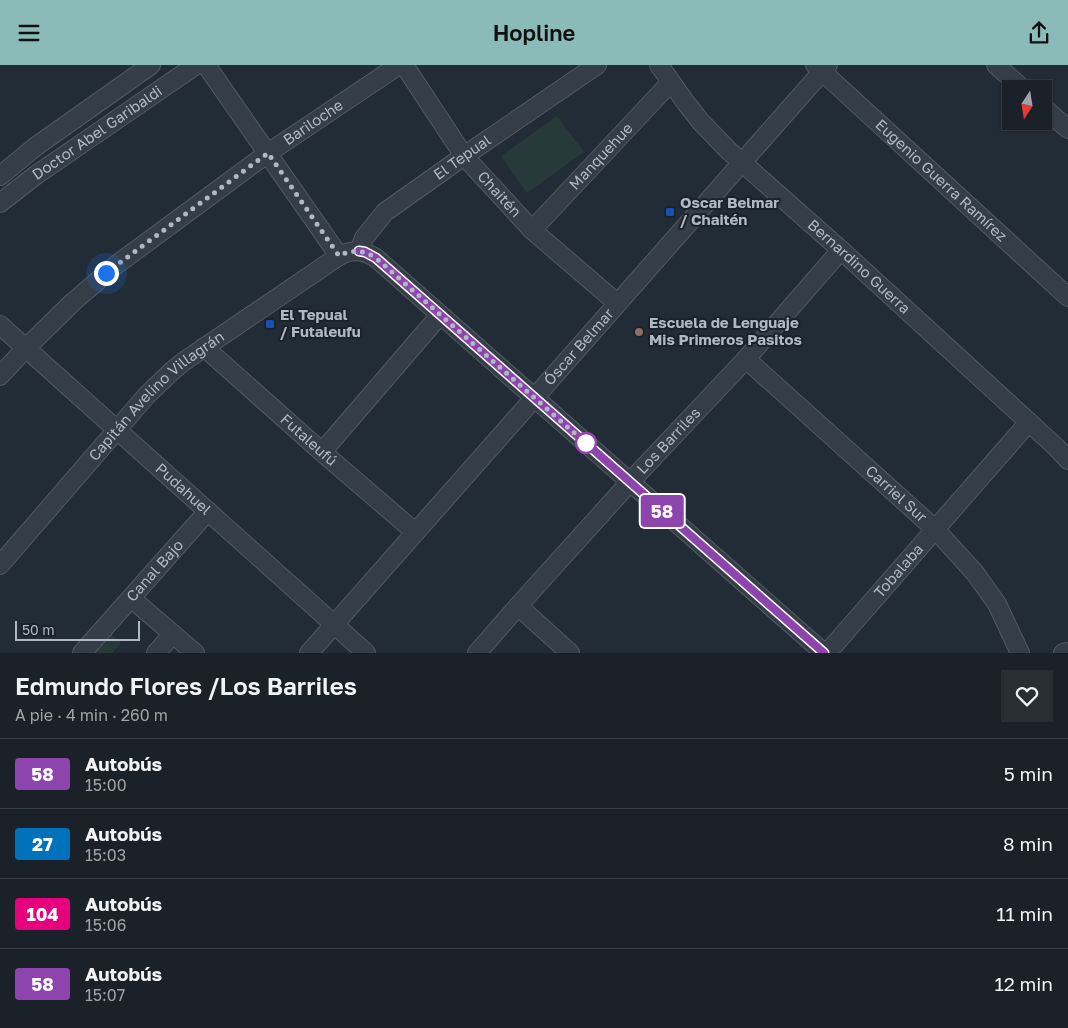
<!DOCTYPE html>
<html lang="es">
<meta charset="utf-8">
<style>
:root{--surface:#1a2128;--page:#272e34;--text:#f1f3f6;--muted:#9fa3a8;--line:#383e45;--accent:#8bbbb9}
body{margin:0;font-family:"Golos Text",sans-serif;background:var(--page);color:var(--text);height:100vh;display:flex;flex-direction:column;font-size:19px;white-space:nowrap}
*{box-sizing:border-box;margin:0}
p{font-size:16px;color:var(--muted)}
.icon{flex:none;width:28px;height:28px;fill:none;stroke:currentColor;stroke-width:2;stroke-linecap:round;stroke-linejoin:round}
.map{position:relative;height:588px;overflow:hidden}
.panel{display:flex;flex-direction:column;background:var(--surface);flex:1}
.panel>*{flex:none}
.badge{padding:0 10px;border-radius:4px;font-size:18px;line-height:32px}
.needle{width:32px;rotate:192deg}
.tools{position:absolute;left:1002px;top:15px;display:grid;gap:10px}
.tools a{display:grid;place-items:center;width:50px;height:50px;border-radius:0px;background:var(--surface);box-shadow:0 1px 4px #0004,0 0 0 1px var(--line);font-size:25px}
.scale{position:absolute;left:15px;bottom:12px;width:125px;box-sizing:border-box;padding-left:5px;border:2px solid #afb8c3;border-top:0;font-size:14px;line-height:18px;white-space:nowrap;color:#afb8c3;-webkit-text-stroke:4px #1a222b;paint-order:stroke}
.you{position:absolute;width:25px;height:25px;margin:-12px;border:4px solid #fff;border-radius:50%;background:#1a73e8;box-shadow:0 0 0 8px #1a73e833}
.map>.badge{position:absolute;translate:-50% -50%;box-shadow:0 0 0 2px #fff}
.round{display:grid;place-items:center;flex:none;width:52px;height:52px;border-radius:0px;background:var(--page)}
.headline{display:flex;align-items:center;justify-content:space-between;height:85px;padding:0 15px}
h1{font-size:24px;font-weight:600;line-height:38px}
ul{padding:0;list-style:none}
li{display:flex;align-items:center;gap:15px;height:70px;padding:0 15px;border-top:1px solid var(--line)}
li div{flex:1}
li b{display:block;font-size:19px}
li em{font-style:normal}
li .badge{min-width:55px;font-weight:700;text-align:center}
header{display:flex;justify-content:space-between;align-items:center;height:65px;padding:0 15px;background:var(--accent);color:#111;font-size:22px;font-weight:600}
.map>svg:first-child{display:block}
</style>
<header><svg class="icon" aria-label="menu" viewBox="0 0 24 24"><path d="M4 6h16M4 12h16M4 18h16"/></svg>Hopline<svg class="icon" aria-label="share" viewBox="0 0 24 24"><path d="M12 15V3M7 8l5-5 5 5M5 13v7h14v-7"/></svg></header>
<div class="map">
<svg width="1068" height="588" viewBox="0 0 1068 588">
<defs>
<pattern id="grass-tufts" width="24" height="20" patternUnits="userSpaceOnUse" patternTransform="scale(1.25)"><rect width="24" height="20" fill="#273a39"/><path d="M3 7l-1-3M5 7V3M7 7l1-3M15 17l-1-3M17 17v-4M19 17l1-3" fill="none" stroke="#445454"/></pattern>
</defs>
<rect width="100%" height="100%" fill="#222c36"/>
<polygon fill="url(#grass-tufts)" points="106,565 121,578 112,588 96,588 91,583"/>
<polygon fill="#273a39" points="557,51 584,87 527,128 501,91"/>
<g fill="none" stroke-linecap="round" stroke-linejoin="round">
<defs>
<g id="minor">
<polyline points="206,0 339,191"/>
<path id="s1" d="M404,0L464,91L532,165L617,238"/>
<path id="s2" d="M659,0L686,38L701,57L729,86L841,185L1056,382L1068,395"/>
<path id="s3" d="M815,0L1068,232"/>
<polyline points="996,0 1023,24"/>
<polyline points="1044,43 1068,64"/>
<polyline points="0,111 35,82 151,0"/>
<path id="s4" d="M0,138L36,110L196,0"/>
<path id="s5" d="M532,165L671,17"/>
<path id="s6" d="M359,186L364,173L385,147L464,91L597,0"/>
<path id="s7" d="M0,260L366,588"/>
<path id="s8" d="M204,282L322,387L415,467"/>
<path id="s9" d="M746,294L935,464L975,508L997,539L1020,588"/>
<path id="s10" d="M0,311L26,283L73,237L116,200L268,88L399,0"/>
<polyline points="322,387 440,250"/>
<path id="s11" d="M0,500L147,330L171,307L183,297L339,191C352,184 363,185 376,193L824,588"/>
<polyline points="131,533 195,588"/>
<polyline points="518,541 570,588"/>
<path id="s12" d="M82,588L208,446"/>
<polyline points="156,588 173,569"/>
<path id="s13" d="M309,588L828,0"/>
<path id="s14" d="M477,588L518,541L630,417L746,294L841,185"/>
<path id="s15" d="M827,588L1029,357"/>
<polyline points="1063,588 1068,587"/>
</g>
</defs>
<use href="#minor" stroke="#525b64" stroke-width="20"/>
<use href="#minor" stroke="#353d47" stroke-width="18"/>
</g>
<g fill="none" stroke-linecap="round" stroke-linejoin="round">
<defs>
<polyline id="line" points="359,186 365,187 376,193 824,588"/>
</defs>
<use href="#line" stroke="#fff" stroke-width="11"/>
<use href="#line" stroke="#8e44ad" stroke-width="8"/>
<path stroke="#afb8c3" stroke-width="5" stroke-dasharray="0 9" d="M106,208L268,88L339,191C352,184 363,185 376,193L589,381L586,378"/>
</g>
<g fill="#1a4fb4" stroke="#1a222b" stroke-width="2">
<rect x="665" y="142" width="10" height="10" rx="2.5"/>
<rect x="265" y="254" width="10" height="10" rx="2.5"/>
</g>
<circle fill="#8d6e63" stroke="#1a222b" stroke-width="2" cx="639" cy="267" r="5"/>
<circle fill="#fff" stroke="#8e44ad" stroke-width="2.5" cx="586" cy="378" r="10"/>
<g text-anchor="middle" stroke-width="4" stroke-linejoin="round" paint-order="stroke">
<g font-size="15" fill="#afb8c3" stroke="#1a222b">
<text dy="5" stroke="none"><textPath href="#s10" startOffset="404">Bariloche</textPath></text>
<text dy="5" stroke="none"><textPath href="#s4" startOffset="120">Doctor Abel Garibaldi</textPath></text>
<text dy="5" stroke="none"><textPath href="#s5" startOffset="101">Manquehue</textPath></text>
<text dy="5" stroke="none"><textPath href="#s6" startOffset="142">El Tepual</textPath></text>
<text dy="5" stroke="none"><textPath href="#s3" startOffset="171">Eugenio Guerra Ramírez</textPath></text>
<text dy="5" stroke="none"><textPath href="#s1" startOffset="161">Chaitén</textPath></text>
<text dy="5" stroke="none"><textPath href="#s2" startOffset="285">Bernardino Guerra</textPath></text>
<text dy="5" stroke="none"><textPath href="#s13" startOffset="408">Óscar Belmar</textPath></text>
<text dy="5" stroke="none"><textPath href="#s11" startOffset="231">Capitán Avelino Villagrán</textPath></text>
<text dy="5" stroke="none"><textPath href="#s8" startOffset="140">Futaleufú</textPath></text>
<text dy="5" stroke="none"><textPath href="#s14" startOffset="286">Los Barriles</textPath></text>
<text dy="5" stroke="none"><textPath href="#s7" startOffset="246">Pudahuel</textPath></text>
<text dy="5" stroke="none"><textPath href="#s9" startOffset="202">Carriel Sur</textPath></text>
<text dy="5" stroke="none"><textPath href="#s12" startOffset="110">Canal Bajo</textPath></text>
<text dy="5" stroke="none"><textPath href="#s15" startOffset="109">Tobalaba</textPath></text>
</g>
<g font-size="15" font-weight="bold" fill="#afb8c3" stroke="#1a222b" text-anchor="start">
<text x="680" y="143">Oscar Belmar<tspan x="680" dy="17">/ Chaitén</tspan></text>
<text x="280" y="255">El Tepual<tspan x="280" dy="17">/ Futaleufu</tspan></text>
<text x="649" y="263">Escuela de Lenguaje<tspan x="649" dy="17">Mis Primeros Pasitos</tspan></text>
</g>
</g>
</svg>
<div class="tools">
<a><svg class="needle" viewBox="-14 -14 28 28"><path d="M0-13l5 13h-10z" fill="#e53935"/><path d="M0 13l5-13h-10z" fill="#9fa3a8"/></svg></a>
</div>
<div class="scale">50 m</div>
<div class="you" style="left:106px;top:208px"></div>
<b class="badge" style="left:662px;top:446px;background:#8e44ad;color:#fff">58</b>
</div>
<section class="panel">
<div class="headline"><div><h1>Edmundo Flores /Los Barriles</h1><p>A pie · 4 min · 260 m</p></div><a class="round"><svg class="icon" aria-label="heart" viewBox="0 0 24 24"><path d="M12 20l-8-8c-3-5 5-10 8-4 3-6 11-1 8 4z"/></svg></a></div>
<ul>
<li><span class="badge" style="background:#8e44ad;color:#fff">58</span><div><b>Autobús</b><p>15:00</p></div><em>5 min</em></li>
<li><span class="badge" style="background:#0072bc;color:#fff">27</span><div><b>Autobús</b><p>15:03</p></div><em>8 min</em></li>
<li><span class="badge" style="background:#e6007e;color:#fff">104</span><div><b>Autobús</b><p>15:06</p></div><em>11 min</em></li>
<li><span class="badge" style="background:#8e44ad;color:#fff">58</span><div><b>Autobús</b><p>15:07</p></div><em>12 min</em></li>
</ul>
</section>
